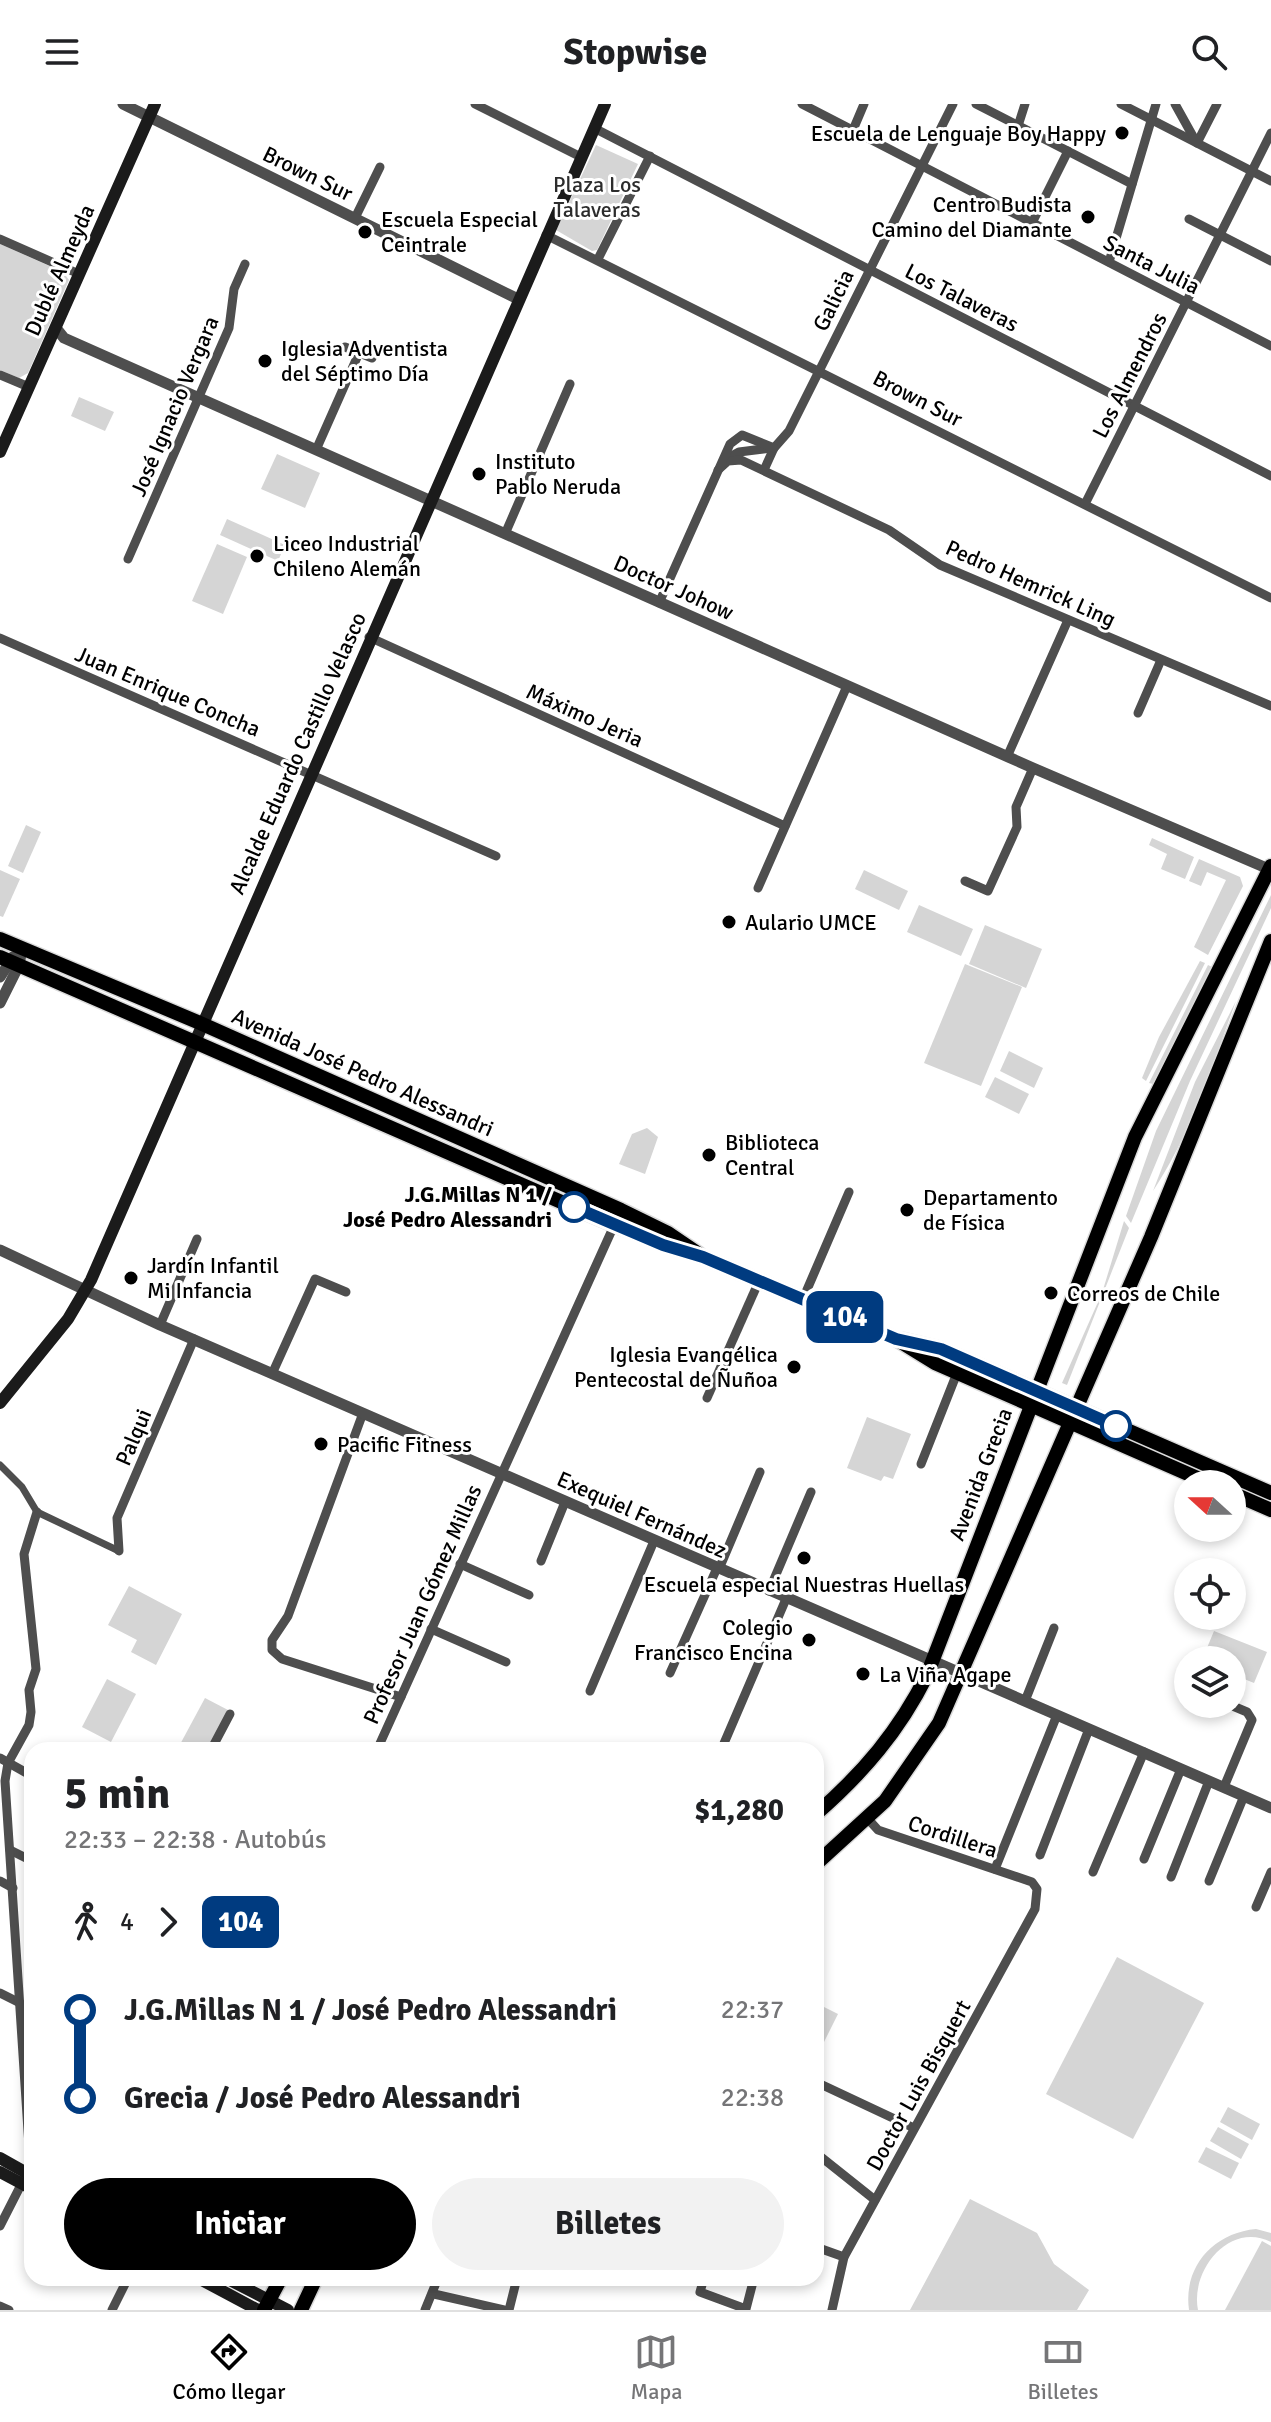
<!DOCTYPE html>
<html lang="es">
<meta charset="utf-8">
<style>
:root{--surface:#fff;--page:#f2f2f2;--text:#202124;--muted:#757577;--line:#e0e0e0;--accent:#000}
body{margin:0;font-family:Signika,sans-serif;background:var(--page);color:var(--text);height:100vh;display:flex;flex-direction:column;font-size:30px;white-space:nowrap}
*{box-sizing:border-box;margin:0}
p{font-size:26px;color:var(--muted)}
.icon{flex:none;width:44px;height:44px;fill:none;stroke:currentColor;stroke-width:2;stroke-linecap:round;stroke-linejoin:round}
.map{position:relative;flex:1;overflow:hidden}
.panel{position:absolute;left:24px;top:1638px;width:800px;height:544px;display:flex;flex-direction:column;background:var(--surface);border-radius:24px;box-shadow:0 4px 12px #0003}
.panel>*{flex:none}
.badge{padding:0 16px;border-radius:12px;font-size:28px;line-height:52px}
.needle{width:52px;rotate:291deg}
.buttons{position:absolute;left:1174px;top:1366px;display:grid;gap:16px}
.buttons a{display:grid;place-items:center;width:72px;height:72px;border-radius:50%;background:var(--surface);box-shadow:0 4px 12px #0003;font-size:40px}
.map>.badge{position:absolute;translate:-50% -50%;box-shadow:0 0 0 4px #fff}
.legs{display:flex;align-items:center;gap:12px;height:88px;padding:0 40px;font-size:26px}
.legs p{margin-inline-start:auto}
.headline{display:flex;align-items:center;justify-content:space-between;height:136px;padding:0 40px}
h1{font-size:44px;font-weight:700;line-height:60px}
.button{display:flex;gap:16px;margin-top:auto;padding:16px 40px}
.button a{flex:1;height:92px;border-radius:48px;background:var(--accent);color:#fff;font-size:32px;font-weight:700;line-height:92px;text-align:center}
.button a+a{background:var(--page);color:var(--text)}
ul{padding:0 40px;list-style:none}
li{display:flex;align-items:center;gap:28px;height:88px;font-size:30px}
li i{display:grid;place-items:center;width:12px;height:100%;margin:0 10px;background:currentColor}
li i::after{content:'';width:20px;height:20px;margin:-10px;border:6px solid;border-radius:50%;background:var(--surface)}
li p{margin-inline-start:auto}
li:first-child i{background:linear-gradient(#0000 50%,currentColor 0)}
li:last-child i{background:linear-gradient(currentColor 50%,#0000 0)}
header{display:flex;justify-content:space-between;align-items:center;height:104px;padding:0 40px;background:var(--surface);font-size:36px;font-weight:700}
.tab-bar{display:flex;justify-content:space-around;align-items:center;height:112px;border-top:2px solid var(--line);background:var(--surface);font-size:22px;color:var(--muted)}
.tab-bar a{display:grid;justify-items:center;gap:4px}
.tab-bar .current{color:var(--accent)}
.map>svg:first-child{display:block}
</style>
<header><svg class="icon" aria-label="menu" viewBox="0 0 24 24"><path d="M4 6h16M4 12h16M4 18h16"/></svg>Stopwise<svg class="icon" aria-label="search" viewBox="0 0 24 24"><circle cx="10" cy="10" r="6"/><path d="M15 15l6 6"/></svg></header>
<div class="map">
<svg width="1271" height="2206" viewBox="0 0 1271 2206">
<rect width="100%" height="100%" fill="#fff"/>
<g fill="#d5d5d5">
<polygon points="596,41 638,60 597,146 592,147 556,126"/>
<polygon points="0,140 63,168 69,176 28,269 19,274 0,266"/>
<polygon points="79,293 114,308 105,327 71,312"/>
<polygon points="277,350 320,369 305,404 261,385"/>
<polygon points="227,415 285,441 278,457 220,431"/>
<polygon points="217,440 247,453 223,510 192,497"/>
<polygon points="26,721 41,728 23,769 8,762"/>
<polygon points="1152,734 1194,753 1185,775 1161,765 1167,750 1149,741"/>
<polygon points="1199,755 1240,773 1243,782 1208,851 1194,843 1226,776 1207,768 1201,782 1189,777"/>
<polygon points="0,766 20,775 3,813 0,812"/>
<polygon points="864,766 908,787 899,806 855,785"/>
<polygon points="1271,791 1271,804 1190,977 1131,1119 1126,1112 1156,1027"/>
<polygon points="919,801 973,825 961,852 907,828"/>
<polygon points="985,821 1042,845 1026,884 969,860"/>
<polygon points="1200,857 1205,859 1146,977 1142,974 1159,933"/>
<polygon points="965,860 1022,883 981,982 924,959"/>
<polygon points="1208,861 1212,863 1153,980 1149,979"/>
<path d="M1236,897C1212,962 1191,1030 1153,1087L1195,978Z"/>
<polygon points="1009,947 1043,964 1034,984 1000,967"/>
<polygon points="995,973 1029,990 1019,1010 985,993"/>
<polygon points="647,1024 658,1033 645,1070 619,1060 632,1030"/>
<polygon points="1124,1117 1129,1124 1067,1281 1062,1279 1102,1189"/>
<polygon points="867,1313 911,1330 893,1375 884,1372 881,1377 847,1364"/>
<polygon points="129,1482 182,1510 156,1561 131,1548 137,1536 108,1521"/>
<polygon points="1214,1527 1267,1548 1254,1579 1232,1570 1232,1556 1202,1556"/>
<polygon points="107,1575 136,1590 111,1638 82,1623"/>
<polygon points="205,1594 228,1606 207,1646 177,1646"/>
<polygon points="1117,1853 1204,1899 1133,2035 1046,1990"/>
<polygon points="816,1899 838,1910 819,1948 816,1946"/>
<polygon points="1228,2003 1260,2020 1252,2036 1220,2018"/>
<polygon points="1218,2023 1249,2040 1241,2055 1210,2037"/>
<polygon points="1206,2043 1239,2059 1231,2075 1198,2058"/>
<polygon points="970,2095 1037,2129 1054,2160 1089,2186 1077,2206 910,2206"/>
<path d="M1256,2125L1271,2129V2138C1229,2117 1190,2167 1198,2206H1189C1183,2163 1213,2129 1256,2125Z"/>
<polygon points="1262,2137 1271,2142 1271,2206 1225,2206"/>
</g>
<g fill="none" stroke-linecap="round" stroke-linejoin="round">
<defs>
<g id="primary">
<polyline points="0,835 200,919 621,1106 668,1129 699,1150"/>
<polyline points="0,853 614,1121 703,1153 896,1235 935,1259 1211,1380"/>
<polyline points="903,1236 941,1245 1271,1389"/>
<polyline points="1232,1389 1271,1406"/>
<path d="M816,1710C863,1669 899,1627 927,1571L1135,1033L1271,762"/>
<polyline points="816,1760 885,1697 939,1619 1151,1133 1271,837"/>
<polyline points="264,2206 281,2174"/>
<polyline points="301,2206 316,2174"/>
</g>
</defs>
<use href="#primary" stroke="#dbdbdb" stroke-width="17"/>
<polyline stroke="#4e4e4e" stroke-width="7" points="0,1361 22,1383 37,1408 119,1447"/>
<g stroke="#4e4e4e" stroke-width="9">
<polyline points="475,0 581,53"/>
<polyline points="802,0 1271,242"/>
<polyline points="976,0 1132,80"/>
<polyline points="1121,0 1271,77"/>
<polyline points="1175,0 1195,36"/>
<polyline points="1018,22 1025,0"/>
<polyline points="594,24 1271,372"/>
<polyline points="853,26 864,0"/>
<polyline points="1197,39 1217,0"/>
<polyline points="355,114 380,63"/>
<polyline points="1189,115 1271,157"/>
<polyline points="1032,119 1068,47"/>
<polyline points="546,131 1271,494"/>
<polyline points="0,135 79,170"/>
<polyline points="598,155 650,52"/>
<polyline points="1109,158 1156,0"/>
<polyline points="345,243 372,254"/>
<polyline points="0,271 29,283"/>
<polyline points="316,346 359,249"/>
<polyline points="728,354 739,348 771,344"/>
<polyline points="718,366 728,357 741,356 889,426 940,461 1271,602"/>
<polyline points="764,366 774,344 789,327 953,0"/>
<polyline points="1085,400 1271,29"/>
<polyline points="505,430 570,280"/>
<polyline points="128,455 229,224 234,185 245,160"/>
<polyline points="659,499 730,340 742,331 774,344"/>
<polyline points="369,533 785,722"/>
<polyline points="0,534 496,752"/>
<polyline points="1138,609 1161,556"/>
<polyline points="1007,653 1068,516"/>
<polyline points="965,777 988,787 1017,723 1016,703 1033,664"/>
<polyline points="758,784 847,582"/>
<polyline points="803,1195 849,1088"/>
<polyline points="160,1221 197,1135"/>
<polyline points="272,1270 315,1175 346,1188"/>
<polyline points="707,1294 759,1177"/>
<polyline points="363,1309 288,1512 272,1536 272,1546 282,1555 401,1593"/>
<polyline points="921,1360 957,1269"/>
<polyline points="119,1447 117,1414 194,1235"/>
<polyline points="541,1457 565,1398"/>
<polyline points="460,1460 529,1491"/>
<polyline points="719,1465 760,1368"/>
<polyline points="769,1487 811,1388"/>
<polyline points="431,1525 506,1558"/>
<polyline points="670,1569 717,1464"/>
<polyline points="590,1587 654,1437"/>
<polyline points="1025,1597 1054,1524"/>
<polyline points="722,1644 786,1495"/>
<polyline points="211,1646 230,1610"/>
<polyline points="377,1646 621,1106"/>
<polyline points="0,1654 32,1672"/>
<polyline points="1224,1683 1252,1616 1247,1608 1228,1600"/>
<polyline points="10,1746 32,1757"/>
<polyline points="1040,1751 1089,1625"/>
<polyline points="1144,1755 1181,1665"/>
<polyline points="995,1765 1057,1611"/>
<polyline points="1093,1768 1144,1648"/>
<polyline points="1171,1773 1209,1677"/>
<polyline points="0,1777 13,1784"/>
<polyline points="1209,1777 1244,1692"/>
<polyline points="1256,1803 1271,1768"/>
<polyline points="0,1889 20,1899"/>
<polyline points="816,1978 914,2024"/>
<polyline points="816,2049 875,2096"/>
<polyline points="0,2122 27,2069 30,2057 5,1677 8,1659 29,1621 31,1608 29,1586 36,1565 24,1450 37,1408"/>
<polyline points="816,2143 844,2153"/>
<polyline points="704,2174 700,2188 746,2205 754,2174"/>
<polyline points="434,2190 504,2206"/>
<polyline points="0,2202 9,2206"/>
<polyline points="112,2206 128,2174"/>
<polyline points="425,2206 438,2174"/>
<polyline points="509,2206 517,2174"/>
<polyline points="832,2206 844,2153 1035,1805 1037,1785 1032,1778 878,1726 868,1715"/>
</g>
<g stroke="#4e4e4e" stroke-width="11">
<polyline points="123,0 518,195"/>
<polyline points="56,224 64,234 1033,664 1271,766"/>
<polyline points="0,873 13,853"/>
<polyline points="0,899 19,861 22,844"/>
<polyline points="0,1146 160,1221 1271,1704"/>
</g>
<g stroke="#1b1b1b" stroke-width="12">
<polyline points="0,348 155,0"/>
<polyline points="0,1299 68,1215 91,1176 605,0"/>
<polyline points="0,2054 32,2072"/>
<polyline points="0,2068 32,2085"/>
<polyline points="198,2174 258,2206"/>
<polyline points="226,2174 288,2206"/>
</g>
<use href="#primary" stroke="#000" stroke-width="14"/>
</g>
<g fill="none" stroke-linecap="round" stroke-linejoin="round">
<defs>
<polyline id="line-1" points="574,1103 663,1141 703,1153 896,1235 941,1245 1116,1322"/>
</defs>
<use href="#line-1" stroke="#fff" stroke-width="18"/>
<use href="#line-1" stroke="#003b80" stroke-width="12"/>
</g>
<g fill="#000" stroke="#fff" stroke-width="3">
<circle cx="1122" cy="29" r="8"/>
<circle cx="1088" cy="113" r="8"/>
<circle cx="365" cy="128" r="8"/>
<circle cx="265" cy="257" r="8"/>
<circle cx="479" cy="370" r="8"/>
<circle cx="257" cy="452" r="8"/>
<circle cx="729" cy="818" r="8"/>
<circle cx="709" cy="1051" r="8"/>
<circle cx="907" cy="1106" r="8"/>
<circle cx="131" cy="1174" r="8"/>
<circle cx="1051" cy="1189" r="8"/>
<circle cx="794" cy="1263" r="8"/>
<circle cx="321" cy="1340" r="8"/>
<circle cx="804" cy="1454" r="8"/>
<circle cx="809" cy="1536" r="8"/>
<circle cx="863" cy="1570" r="8"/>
</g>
<g fill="#fff" stroke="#003b80" stroke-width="4">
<circle cx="574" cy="1103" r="14"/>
<circle cx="1116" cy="1322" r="14"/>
</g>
<g text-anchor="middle" stroke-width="6" stroke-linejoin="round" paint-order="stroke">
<g font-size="22" fill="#000" stroke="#fff" text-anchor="start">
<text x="1106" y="37" text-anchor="end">Escuela de Lenguaje Boy Happy</text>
<text x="1072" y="108" text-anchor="end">Centro Budista<tspan x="1072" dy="25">Camino del Diamante</tspan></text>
<text x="381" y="123">Escuela Especial<tspan x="381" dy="25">Ceintrale</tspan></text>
<text x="281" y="252">Iglesia Adventista<tspan x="281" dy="25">del Séptimo Día</tspan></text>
<text x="495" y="365">Instituto<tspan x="495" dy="25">Pablo Neruda</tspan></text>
<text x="273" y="447">Liceo Industrial<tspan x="273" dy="25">Chileno Alemán</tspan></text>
<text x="745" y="826">Aulario UMCE</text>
<text x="725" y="1046">Biblioteca<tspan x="725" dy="25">Central</tspan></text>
<text x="923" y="1101">Departamento<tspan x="923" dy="25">de Física</tspan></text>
<text x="147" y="1169">Jardín Infantil<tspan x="147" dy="25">Mi Infancia</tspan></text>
<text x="1067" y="1197">Correos de Chile</text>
<text x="778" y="1258" text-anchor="end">Iglesia Evangélica<tspan x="778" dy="25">Pentecostal de Ñuñoa</tspan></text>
<text x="337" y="1348">Pacific Fitness</text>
<text x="804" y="1488" text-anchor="middle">Escuela especial Nuestras Huellas</text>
<text x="793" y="1531" text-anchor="end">Colegio<tspan x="793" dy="25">Francisco Encina</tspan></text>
<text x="879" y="1578">La Viña Agape</text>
</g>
<g font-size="22" fill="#000" stroke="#fff">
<text transform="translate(308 69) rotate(26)" y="8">Brown Sur</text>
<text transform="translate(1152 160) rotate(27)" y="8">Santa Julia</text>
<text transform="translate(59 166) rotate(-66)" y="8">Dublé Almeyda</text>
<text transform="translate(962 193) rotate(27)" y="8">Los Talaveras</text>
<text transform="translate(833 196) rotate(-64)" y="8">Galicia</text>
<text transform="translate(1129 271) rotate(-63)" y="8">Los Almendros</text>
<text transform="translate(918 294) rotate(27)" y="8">Brown Sur</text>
<text transform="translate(174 302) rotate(-67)" y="8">José Ignacio Vergara</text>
<text transform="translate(1031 479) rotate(24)" y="8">Pedro Hemrick Ling</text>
<text transform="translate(674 483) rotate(24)" y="8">Doctor Johow</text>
<text transform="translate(168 587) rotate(23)" y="8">Juan Enrique Concha</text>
<text transform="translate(585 611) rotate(24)" y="8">Máximo Jeria</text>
<text transform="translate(297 649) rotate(-66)" y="8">Alcalde Eduardo Castillo Velasco</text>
<text transform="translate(363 968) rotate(24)" y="8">Avenida José Pedro Alessandri</text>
<text transform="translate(133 1333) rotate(-67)" y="8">Palqui</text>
<text transform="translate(980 1370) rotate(-69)" y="8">Avenida Grecia</text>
<text transform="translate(642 1410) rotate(24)" y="8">Exequiel Fernández</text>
<text transform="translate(422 1500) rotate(-66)" y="8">Profesor Juan Gómez Millas</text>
<text transform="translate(953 1732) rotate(18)" y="8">Cordillera</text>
<text transform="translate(918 1981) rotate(-61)" y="8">Doctor Luis Bisquert</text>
</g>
<g font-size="22" fill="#2c2c2c" stroke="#fff">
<text x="597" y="88">Plaza Los<tspan x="597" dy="25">Talaveras</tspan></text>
</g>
<g font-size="22" font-weight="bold" fill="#000" stroke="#fff" text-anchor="end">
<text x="552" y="1098">J.G.Millas N 1 /<tspan x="552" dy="25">José Pedro Alessandri</tspan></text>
</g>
</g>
</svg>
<div class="buttons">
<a><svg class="needle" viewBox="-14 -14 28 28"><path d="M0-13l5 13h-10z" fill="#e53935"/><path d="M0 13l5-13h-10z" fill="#757577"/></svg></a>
<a><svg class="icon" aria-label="locate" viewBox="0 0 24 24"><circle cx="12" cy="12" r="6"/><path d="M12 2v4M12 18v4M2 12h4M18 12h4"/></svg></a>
<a><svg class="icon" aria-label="layers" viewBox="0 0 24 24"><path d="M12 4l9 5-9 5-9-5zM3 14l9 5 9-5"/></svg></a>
</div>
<b class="badge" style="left:845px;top:1213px;background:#003b80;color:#fff">104</b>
<section class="panel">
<div class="headline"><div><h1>5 min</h1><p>22:33 – 22:38 · Autobús</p></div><b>$1,280</b></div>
<div class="legs"><svg class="icon" aria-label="walk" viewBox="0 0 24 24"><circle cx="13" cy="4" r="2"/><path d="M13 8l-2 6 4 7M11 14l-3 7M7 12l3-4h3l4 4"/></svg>4<svg class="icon" aria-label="forward" viewBox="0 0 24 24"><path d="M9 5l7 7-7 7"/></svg><b class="badge" style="background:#003b80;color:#fff">104</b></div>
<ul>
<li><i style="color:#003b80"></i><b>J.G.Millas N 1 / José Pedro Alessandri</b><p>22:37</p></li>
<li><i style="color:#003b80"></i><b>Grecia / José Pedro Alessandri</b><p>22:38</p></li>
</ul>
<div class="button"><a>Iniciar</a><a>Billetes</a></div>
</section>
</div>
<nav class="tab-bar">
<a class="current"><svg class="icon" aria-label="directions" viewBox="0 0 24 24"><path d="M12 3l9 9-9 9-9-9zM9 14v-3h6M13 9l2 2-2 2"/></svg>Cómo llegar</a>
<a><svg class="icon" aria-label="map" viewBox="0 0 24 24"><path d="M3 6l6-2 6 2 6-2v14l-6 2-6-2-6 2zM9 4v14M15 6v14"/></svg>Mapa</a>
<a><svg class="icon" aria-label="tickets" viewBox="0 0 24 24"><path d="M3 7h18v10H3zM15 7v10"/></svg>Billetes</a>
</nav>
